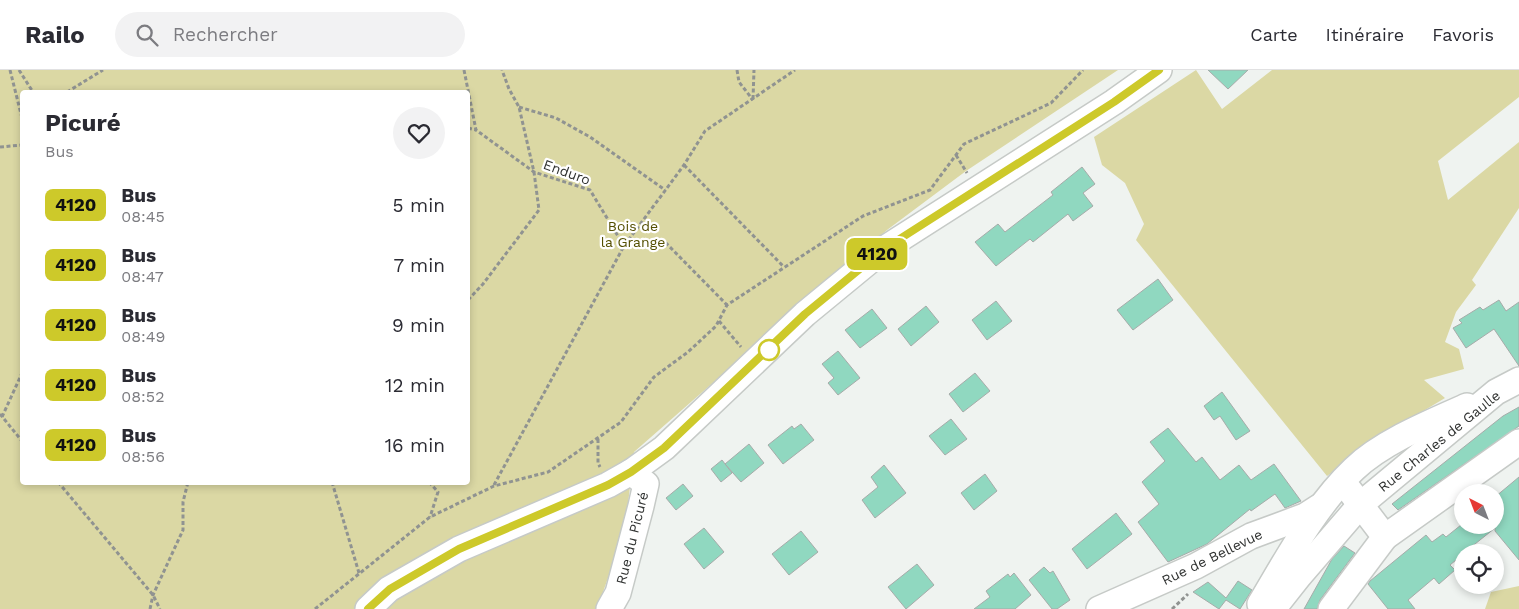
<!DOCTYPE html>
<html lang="fr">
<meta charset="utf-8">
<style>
:root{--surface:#fff;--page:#f2f2f3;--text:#2b2b33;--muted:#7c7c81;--line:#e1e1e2}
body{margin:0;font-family:"Work Sans",sans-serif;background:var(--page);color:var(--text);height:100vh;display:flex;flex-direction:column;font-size:19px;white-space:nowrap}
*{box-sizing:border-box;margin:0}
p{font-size:16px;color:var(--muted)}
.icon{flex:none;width:28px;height:28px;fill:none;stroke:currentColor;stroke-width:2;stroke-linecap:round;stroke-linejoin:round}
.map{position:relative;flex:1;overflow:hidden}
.side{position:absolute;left:20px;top:20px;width:450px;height:395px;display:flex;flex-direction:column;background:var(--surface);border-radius:5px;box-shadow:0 2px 8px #0003}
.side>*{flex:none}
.badge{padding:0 10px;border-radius:8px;font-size:18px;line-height:32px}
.needle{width:32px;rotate:318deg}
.buttons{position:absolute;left:1454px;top:414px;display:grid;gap:10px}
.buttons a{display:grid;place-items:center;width:50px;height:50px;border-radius:50%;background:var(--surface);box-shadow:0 2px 8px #0003;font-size:25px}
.map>.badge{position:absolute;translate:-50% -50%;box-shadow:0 0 0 2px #fff}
.round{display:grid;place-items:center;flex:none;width:52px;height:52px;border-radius:26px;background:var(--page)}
.head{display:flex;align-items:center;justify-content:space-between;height:85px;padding:0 25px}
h1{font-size:24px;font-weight:700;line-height:38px}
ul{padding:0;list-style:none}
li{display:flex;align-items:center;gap:15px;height:60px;padding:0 25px}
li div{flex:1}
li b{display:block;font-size:19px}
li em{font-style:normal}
li .badge{min-width:55px;font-weight:700;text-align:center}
header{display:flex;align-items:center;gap:30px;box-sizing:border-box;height:70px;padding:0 25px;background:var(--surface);border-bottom:1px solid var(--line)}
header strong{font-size:24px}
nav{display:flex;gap:28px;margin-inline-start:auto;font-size:18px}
.search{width:350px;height:45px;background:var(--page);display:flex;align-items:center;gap:12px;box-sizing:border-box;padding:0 18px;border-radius:28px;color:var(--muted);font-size:19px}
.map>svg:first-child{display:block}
</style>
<header>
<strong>Railo</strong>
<div class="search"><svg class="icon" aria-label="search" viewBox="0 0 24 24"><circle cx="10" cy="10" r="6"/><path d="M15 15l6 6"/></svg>Rechercher</div>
<nav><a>Carte</a><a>Itinéraire</a><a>Favoris</a></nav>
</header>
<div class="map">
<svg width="1519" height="539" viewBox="0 0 1519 539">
<rect width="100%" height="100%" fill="#eff3f0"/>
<g fill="#dbd8a4" fill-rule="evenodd">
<path d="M0,0H1118L966,101L887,160L634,382L625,460L597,539H0ZM22,22H468V412H22Z"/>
<polygon points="1196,0 1222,39 1272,0 1519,0 1519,27 1438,91 1448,130 1519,72 1519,138 1472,210 1476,215 1456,242 1445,272 1459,279 1464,299 1424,310 1445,328 1385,364 1327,406 1136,170 1144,154 1125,113 1102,95 1094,67"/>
<polygon points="1519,516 1519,539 1485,539 1491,522"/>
</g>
<g fill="#90d8c0" stroke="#a6aba9">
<polygon points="1208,0 1248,0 1228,19"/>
<polygon points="1082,97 1095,114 1083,123 1093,136 1073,151 1068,144 1033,172 1030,169 996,196 975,172 998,154 1005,162 1053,125 1051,122"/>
<polygon points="1158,209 1173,230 1133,260 1117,240"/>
<polygon points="1499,230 1506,241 1519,232 1519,296 1494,259 1466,278 1453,258 1462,253 1459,250 1480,237 1483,240"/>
<polygon points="996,231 1012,251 987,270 972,250"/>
<polygon points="926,236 939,252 911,276 898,259"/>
<polygon points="872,239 887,258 860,278 845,260"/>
<polygon points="838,281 860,308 838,325 828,313 834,308 822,294"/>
<polygon points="975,303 990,321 963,342 949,324"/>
<polygon points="1222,322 1250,361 1236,370 1220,346 1214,350 1204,336"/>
<polygon points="1519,337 1519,356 1398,440 1392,434 1503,346"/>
<polygon points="951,349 967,369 945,385 929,366"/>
<polygon points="801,354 814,370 783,394 768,375 792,356 794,359"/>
<polygon points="1168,358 1196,392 1202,387 1220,410 1239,395 1251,410 1274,394 1301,431 1285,438 1275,424 1251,441 1250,439 1207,474 1168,492 1138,452 1159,434 1142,412 1165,391 1150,372"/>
<polygon points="749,374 764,393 741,412 725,394"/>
<polygon points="722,390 732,403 721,412 711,399"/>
<polygon points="884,395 906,423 875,448 862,430 878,417 871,407"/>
<polygon points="985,404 997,421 974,440 961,423"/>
<polygon points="1519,407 1519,490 1495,461 1495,458 1465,482 1462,482 1462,485 1450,495 1455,500 1439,514 1434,508 1408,530 1415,539 1388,539 1368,514 1370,511 1426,465 1432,472 1443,464 1446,467 1461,455 1495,455 1495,427"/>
<polygon points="683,414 693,426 676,440 666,428"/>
<polygon points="1116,443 1132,464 1087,499 1072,479"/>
<polygon points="704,458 724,482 704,499 684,474"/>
<polygon points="801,461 818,482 789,505 772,484"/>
<polygon points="1344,476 1355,483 1320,530 1317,539 1304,539 1332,489"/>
<polygon points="917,494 934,515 906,539 888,517"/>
<polygon points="1044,497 1050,503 1053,501 1070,530 1057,539 1052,539 1029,510"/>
<polygon points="1014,503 1031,525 1015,539 974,539 990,527 986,521 1008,504 1010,507"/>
<polygon points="1238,511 1252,520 1240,539 1226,530 1219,539 1193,522 1208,512 1226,528"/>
</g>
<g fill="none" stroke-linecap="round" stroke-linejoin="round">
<defs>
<g id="minor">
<polyline points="1385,467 1519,372"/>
<path d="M1260,534C1287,489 1315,436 1354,399C1382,372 1431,352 1467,336"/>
<polyline points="368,539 389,519 459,479 608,415 631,402 664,378 805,244 884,179 1114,32 1159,0"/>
<polyline points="609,539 618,523 641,436 646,414 631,402"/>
<polyline points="1099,539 1196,496 1251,466 1305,446 1319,437"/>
<polyline points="1273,539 1299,506 1361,434 1496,322 1519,310"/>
<polyline points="1331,539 1385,467 1350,421"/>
</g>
</defs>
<use href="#minor" stroke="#c6cac7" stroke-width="28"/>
<g stroke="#909391" stroke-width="3" stroke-dasharray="4 2.5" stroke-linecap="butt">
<polyline points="10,0 22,48"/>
<polyline points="19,0 33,22"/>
<polyline points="464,0 476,60 534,102 590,120 624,176 665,172 727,235"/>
<polyline points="737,0 739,12 753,30"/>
<polyline points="67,22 103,0"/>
<polyline points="753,29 754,0"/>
<polyline points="519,37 556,48 590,67 665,120"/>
<polyline points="468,58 476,60"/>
<polyline points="0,77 22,75"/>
<polyline points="956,85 967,103"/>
<polyline points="684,95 784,197"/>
<polyline points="468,230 483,214 539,140 534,102 519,37 509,19 502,0"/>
<polyline points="719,251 741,277"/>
<polyline points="0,344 22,371"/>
<polyline points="2,347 22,303"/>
<polyline points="598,369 598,393 600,397"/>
<polyline points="58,412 153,525 160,539"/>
<polyline points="332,412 359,503"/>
<polyline points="429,412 438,422 430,447"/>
<polyline points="494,415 624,176 684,95 705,61 795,0"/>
<polyline points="150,539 153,525 183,460 183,432 188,412"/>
<polyline points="315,539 430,447 494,416 548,402 621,352 654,307 688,282 716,256 727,235 863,146 930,120 964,74 1051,33 1083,0"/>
<polyline points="1172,539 1188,524"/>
</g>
<use href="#minor" stroke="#fff" stroke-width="25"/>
</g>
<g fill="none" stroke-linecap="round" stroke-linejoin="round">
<defs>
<polyline id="line" points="368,539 390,519 459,479 608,415 631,402 664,378 805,244 884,179 1114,32 1159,0"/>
</defs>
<use href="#line" stroke="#fff" stroke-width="11"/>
<use href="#line" stroke="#cdc92a" stroke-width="8"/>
</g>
<circle fill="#fff" stroke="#cdc92a" stroke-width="2.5" cx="769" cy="280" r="10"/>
<g text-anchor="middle" stroke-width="4.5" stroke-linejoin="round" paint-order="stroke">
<g font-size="14" fill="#303231" stroke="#fff">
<text transform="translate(567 102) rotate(20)" y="5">Enduro</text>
<text transform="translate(1439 371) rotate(-39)" y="5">Rue Charles de Gaulle</text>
<text transform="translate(632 468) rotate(-76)" y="5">Rue du Picuré</text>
<text transform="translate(1212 487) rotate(-26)" y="5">Rue de Bellevue</text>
</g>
<g font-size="14" fill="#544f02" stroke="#fff">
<text x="633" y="161">Bois de<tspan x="633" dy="16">la Grange</tspan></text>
</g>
</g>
</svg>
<div class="buttons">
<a><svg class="needle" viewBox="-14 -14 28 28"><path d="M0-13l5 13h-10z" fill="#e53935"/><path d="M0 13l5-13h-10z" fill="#7c7c81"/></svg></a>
<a><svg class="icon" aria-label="locate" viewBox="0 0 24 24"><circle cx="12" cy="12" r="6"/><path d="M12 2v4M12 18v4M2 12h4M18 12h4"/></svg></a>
</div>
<b class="badge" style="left:877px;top:184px;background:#cdc92a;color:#111">4120</b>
<section class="side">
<div class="head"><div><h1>Picuré</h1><p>Bus</p></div><a class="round"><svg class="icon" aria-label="heart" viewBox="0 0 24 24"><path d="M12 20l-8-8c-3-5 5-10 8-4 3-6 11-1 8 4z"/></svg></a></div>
<ul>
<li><span class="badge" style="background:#cdc92a;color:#111">4120</span><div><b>Bus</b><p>08:45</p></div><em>5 min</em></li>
<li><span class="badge" style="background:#cdc92a;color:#111">4120</span><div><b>Bus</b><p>08:47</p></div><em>7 min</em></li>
<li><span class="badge" style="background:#cdc92a;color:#111">4120</span><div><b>Bus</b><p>08:49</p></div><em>9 min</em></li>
<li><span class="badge" style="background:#cdc92a;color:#111">4120</span><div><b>Bus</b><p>08:52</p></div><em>12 min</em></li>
<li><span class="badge" style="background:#cdc92a;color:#111">4120</span><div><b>Bus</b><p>08:56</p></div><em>16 min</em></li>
</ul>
</section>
</div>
